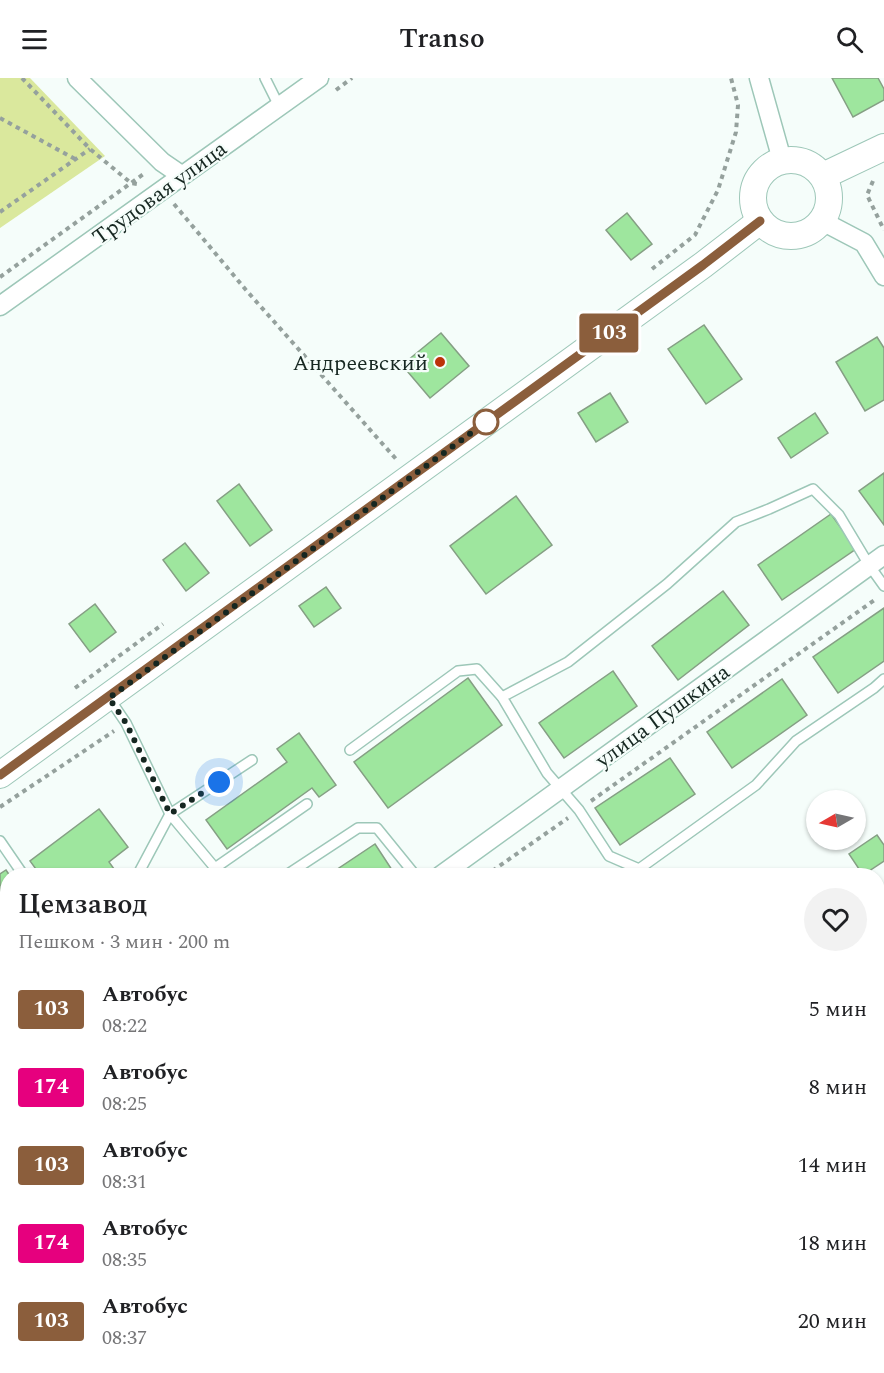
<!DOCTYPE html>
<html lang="ru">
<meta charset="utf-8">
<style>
:root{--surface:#fff;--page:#f2f2f2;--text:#202124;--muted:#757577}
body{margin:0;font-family:Spectral,serif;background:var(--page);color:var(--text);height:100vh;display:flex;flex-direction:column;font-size:22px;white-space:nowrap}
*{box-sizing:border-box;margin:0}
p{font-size:20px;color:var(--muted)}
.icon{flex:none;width:33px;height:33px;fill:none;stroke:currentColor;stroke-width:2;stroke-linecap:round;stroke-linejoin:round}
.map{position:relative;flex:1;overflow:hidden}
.details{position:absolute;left:0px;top:790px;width:885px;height:506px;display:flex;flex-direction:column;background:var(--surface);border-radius:24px 24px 0 0;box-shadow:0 2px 4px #0004}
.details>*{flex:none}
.badge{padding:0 12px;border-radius:4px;font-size:21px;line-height:39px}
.needle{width:39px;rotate:261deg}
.tools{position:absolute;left:806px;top:712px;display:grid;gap:12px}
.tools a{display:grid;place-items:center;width:60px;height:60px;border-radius:50%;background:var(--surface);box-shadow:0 2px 4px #0004;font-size:30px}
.you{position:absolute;width:30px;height:30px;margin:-15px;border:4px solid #fff;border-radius:50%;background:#1a73e8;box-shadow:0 0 0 9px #1a73e833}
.map>.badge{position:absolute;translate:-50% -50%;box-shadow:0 0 0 3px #fff}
.round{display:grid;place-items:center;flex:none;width:63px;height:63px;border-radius:32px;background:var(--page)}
.head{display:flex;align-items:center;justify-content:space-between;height:102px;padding:0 18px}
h1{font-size:28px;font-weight:600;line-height:45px}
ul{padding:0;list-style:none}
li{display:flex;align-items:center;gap:18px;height:78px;padding:0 18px}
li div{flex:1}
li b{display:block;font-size:22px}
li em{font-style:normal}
li .badge{min-width:66px;font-weight:700;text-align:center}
header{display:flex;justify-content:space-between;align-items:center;height:78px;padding:0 18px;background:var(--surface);font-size:27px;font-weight:600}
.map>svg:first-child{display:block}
</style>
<header><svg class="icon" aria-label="menu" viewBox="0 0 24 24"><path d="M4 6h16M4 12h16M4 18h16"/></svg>Transo<svg class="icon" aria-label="search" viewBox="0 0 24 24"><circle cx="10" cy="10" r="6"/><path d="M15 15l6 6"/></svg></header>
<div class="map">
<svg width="884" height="1295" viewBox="0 0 884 1295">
<rect width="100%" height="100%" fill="#f5fdfa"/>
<polygon fill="#dae89d" points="0,0 30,0 105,78 0,150"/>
<g fill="#9ee69e" stroke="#859f84" stroke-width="1.5">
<polygon points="832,0 878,0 884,11 884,22 853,39"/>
<polygon points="627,135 652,166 631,182 606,152"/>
<polygon points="704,247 742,301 706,326 668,271"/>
<polygon points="441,255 469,288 430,320 402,287"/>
<polygon points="877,259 884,270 884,322 865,333 836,284"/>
<polygon points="610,315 628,344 596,364 578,335"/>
<polygon points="815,335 828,355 791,380 778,360"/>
<polygon points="884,395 884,447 859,413"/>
<polygon points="239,406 272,452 250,468 217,423"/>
<polygon points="516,418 552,467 486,516 450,468"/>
<polygon points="831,436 856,471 782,522 758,487"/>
<polygon points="185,465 209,495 186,513 163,482"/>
<polygon points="326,509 341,530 314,549 299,528"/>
<polygon points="723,513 749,547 678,602 652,568"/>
<polygon points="95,526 116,554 90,574 69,546"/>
<polygon points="884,530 884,583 838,615 813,579"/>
<polygon points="613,593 637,628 564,680 539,645"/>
<polygon points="468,600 502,647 388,730 354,684"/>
<polygon points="782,601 807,637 732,690 707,654"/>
<polygon points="299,655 336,707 319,719 312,710 227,771 206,742 287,684 277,671"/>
<polygon points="670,680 695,716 620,767 595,730"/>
<polygon points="99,731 128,769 109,784 119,798 41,798 30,783"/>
<polygon points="877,757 884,767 884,783 863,797 849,776"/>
<polygon points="375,766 396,798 327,798"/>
<polygon points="6,792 10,798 8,798 8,856 0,861 0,796"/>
<polygon points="8,942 8,973 0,979 0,947"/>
<polygon points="8,1029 8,1075 0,1081 0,1034"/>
<polygon points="884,1255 884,1295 864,1295 859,1288 878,1288 878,1259"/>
<polygon points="185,1288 218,1288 223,1295 190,1295"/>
<polygon points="712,1288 736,1288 741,1295 703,1295"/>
</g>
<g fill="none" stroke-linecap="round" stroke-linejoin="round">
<defs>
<g id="lane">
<polyline points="265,0 279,28"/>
<polyline points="502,619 568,584 667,506 736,444 769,431 813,411 839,437 869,487 884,508"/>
<polyline points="109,620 126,645 170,736 252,682"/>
<polyline points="350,672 458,593 477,591 502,619 547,695 579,732 609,778 639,791 643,798"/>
<polyline points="0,763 24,798"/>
<polyline points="639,791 756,707 796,663 874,610 884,601"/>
<polyline points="137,798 170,736 215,790 307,726"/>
<polyline points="285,798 358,750 377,750 416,798"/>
<polyline points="0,884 8,879"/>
<polyline points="0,995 8,991"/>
<polyline points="0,1242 8,1238"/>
</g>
<g id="street">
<polyline points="77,0 162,84 181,97"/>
<polyline points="759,0 782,82"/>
<polyline points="822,143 864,165 884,198"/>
<polyline points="0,228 319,0"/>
<polyline points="440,798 884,477"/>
<polyline points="878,826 884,822"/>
<polyline points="0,1116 8,1111"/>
<polyline points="878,1219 884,1214"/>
<polyline points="0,1287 5,1295"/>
<polyline points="253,1295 259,1288"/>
<polyline points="775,1295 784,1288"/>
</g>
<g id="secondary">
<circle cx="791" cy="120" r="38"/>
<polyline points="823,98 884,69"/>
<polyline points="0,697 703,187 760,143"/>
</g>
</defs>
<use href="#lane" stroke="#9dc7b8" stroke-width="12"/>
<use href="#street" stroke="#9dc7b8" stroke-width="21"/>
<use href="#secondary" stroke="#9dc7b8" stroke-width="28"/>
<g stroke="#95a19d" stroke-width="4" stroke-dasharray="4.5 4.5" stroke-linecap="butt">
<polyline points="22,0 90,71 131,105 137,106"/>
<polyline points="336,12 352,0"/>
<polyline points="0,40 75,81"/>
<polyline points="873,103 867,117 884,152"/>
<polyline points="174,126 246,212 396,381"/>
<polyline points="0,134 90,71"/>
<polyline points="652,191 695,157 718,112 736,54 738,27 731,0"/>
<polyline points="0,199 145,95"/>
<polyline points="75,610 163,546"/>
<polyline points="591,723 876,521"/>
<polyline points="0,729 114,653"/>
<polyline points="485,798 568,740"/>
<polyline points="0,1145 8,1140"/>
<polyline points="0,1212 3,1226"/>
</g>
<use href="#lane" stroke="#fff" stroke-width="9"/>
<use href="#street" stroke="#fff" stroke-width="18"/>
<use href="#secondary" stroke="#fff" stroke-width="26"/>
</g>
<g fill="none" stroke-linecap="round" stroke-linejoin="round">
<defs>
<polyline id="line" points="0,697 703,187 760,143"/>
</defs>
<use href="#line" stroke="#fff" stroke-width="14"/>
<use href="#line" stroke="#8b5e3c" stroke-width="9"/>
<polyline stroke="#162721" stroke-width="6" stroke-dasharray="0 10.8" points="219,704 170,736 126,645 109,620 493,339 486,344"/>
</g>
<circle fill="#bc3209" stroke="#f5fdfa" stroke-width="2" cx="440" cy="284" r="6"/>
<circle fill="#fff" stroke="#8b5e3c" stroke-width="3" cx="486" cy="344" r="12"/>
<g text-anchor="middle" stroke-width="4.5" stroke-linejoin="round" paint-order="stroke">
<g font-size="22" fill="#162721" stroke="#f5fdfa">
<text transform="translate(159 114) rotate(-36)" y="8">Трудовая улица</text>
<text transform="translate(662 637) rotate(-36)" y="8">улица Пушкина</text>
</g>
<g font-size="22" fill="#162721" stroke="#f5fdfa" text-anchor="end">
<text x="428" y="292">Андреевский</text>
</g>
</g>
</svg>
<div class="tools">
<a><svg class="needle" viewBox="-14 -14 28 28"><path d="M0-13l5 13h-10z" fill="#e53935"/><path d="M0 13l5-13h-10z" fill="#757577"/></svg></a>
</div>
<div class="you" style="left:219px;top:704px"></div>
<b class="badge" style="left:609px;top:255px;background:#8b5e3c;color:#fff">103</b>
<section class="details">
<div class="head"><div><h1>Цемзавод</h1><p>Пешком · 3 мин · 200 m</p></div><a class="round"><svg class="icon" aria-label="heart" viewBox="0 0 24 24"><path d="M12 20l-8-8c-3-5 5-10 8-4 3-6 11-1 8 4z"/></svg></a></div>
<ul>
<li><span class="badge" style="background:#8b5e3c;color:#fff">103</span><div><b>Автобус</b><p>08:22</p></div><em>5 мин</em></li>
<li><span class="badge" style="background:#e6007e;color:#fff">174</span><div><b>Автобус</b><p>08:25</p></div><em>8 мин</em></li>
<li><span class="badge" style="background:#8b5e3c;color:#fff">103</span><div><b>Автобус</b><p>08:31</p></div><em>14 мин</em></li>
<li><span class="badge" style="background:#e6007e;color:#fff">174</span><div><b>Автобус</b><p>08:35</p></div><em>18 мин</em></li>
<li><span class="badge" style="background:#8b5e3c;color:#fff">103</span><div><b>Автобус</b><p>08:37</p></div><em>20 мин</em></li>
</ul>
</section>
</div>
